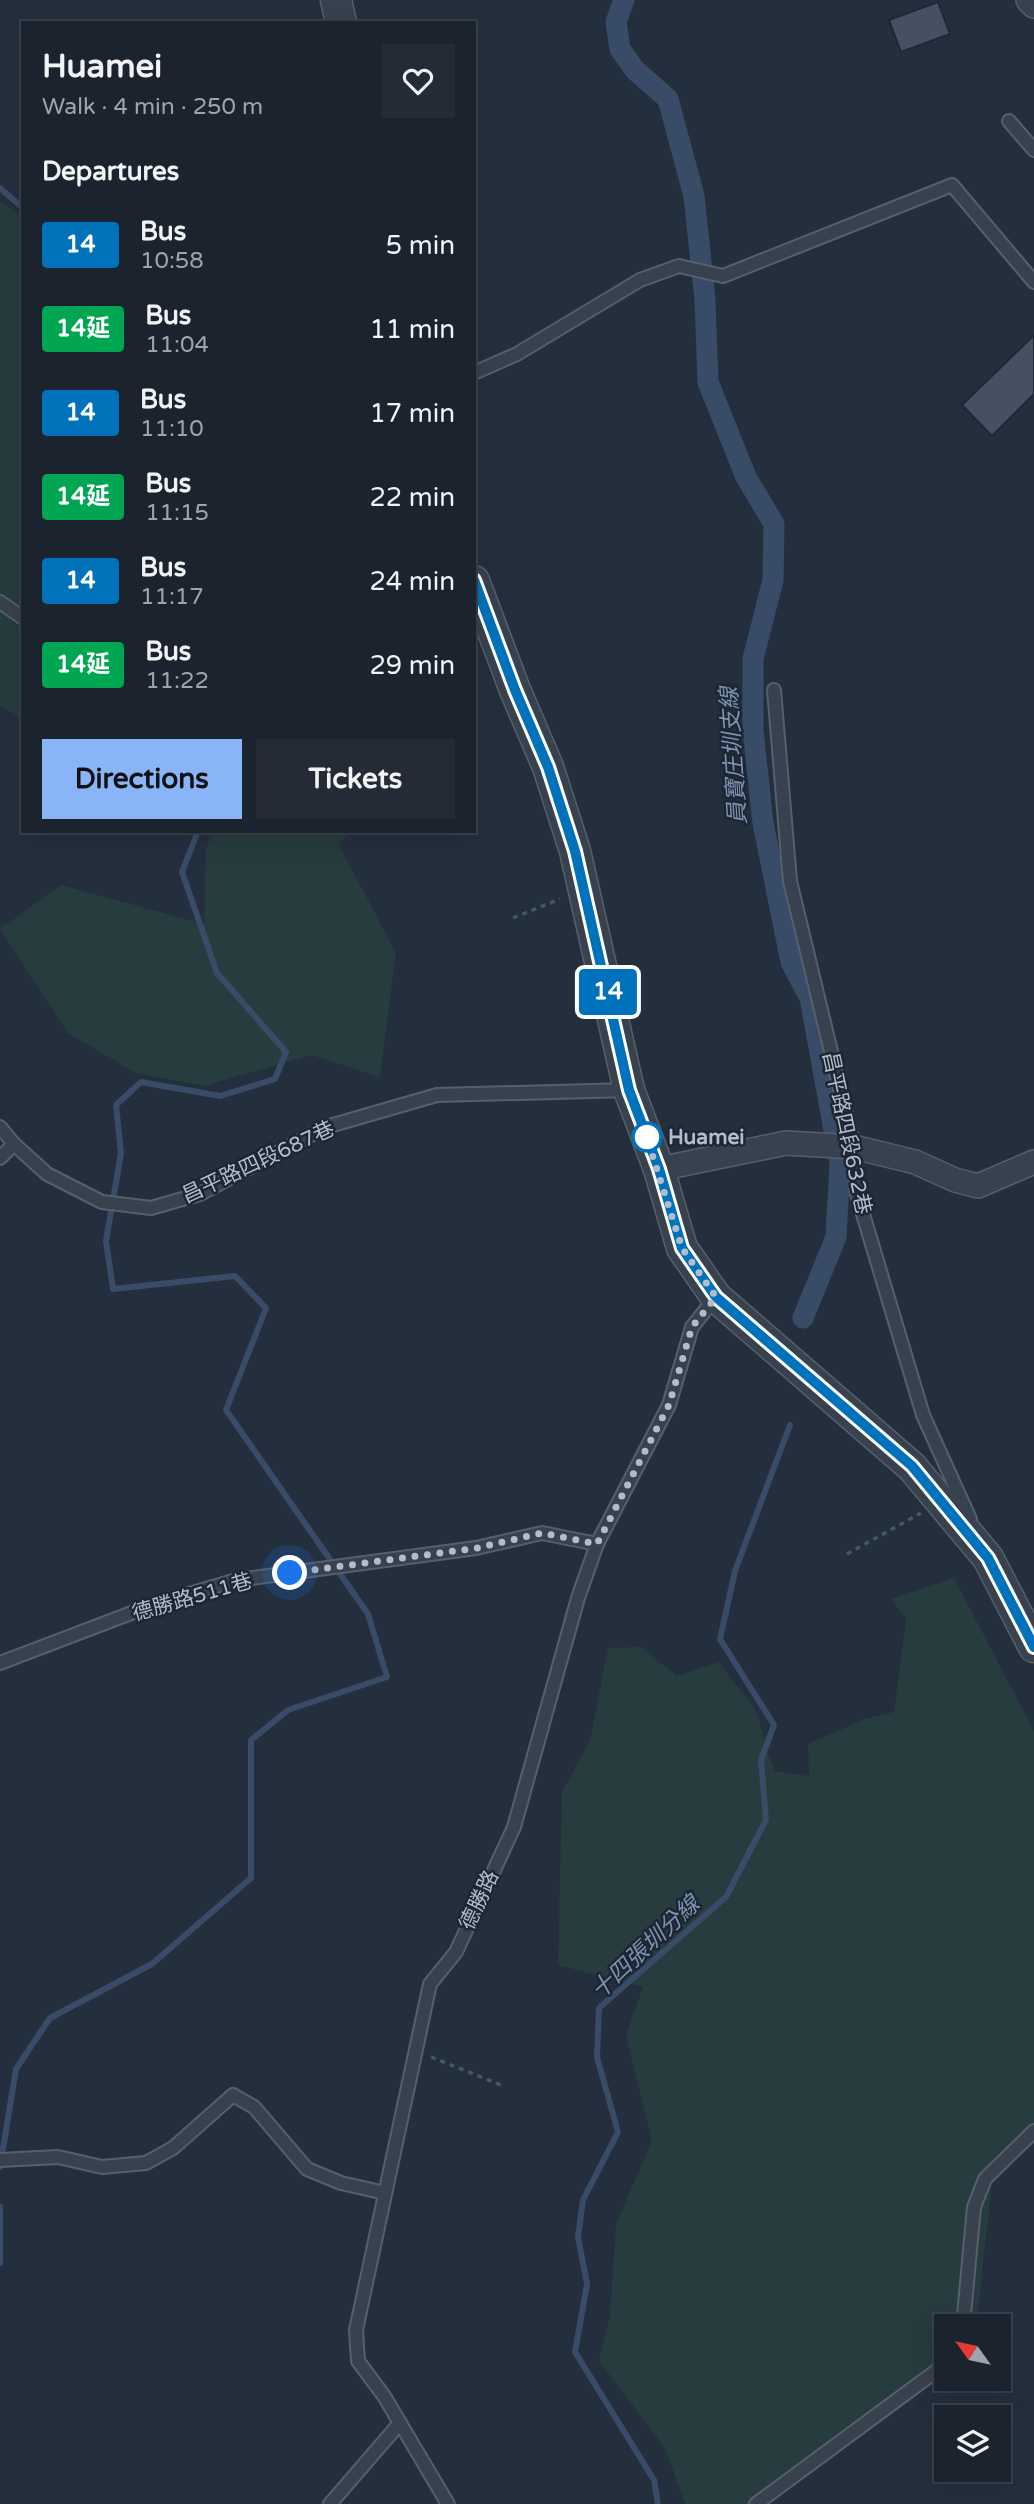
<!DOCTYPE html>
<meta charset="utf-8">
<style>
:root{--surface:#1b232e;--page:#242b36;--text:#f1f3f6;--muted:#a0a4aa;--line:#39404a;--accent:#8ab4f8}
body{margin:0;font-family:"Varela Round","Noto Sans TC",sans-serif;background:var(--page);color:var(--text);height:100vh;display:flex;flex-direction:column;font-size:26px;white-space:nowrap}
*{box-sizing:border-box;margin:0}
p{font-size:23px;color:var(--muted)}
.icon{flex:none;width:38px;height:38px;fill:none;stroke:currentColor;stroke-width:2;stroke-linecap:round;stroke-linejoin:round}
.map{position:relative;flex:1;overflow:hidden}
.details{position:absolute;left:21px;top:21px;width:455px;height:812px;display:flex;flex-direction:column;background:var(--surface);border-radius:0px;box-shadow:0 7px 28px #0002,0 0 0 2px var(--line)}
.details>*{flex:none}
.badge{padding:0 14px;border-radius:5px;font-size:24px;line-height:46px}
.needle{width:46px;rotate:303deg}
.controls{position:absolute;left:934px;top:2314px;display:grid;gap:14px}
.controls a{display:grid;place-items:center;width:77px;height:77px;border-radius:0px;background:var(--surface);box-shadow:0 7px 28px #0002,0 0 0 2px var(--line);font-size:35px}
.you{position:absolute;width:35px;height:35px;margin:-18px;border:5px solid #fff;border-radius:50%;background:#1a73e8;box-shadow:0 0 0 10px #1a73e833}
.map>.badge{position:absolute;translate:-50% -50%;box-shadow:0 0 0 4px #fff}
h2{padding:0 21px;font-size:26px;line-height:63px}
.round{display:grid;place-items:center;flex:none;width:74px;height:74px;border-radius:0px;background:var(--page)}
.head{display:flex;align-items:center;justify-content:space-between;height:119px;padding:0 21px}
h1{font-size:33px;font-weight:800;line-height:52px}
.button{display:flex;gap:14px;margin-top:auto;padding:14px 21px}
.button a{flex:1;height:80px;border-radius:0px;background:var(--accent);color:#111;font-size:28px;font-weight:800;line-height:80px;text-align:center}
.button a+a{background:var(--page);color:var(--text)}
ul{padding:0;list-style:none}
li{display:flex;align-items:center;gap:21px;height:84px;padding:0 21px}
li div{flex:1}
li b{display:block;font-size:26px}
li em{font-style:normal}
li .badge{min-width:77px;font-weight:700;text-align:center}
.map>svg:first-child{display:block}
</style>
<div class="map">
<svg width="1034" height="2504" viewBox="0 0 1034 2504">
<rect width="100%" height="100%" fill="#242f3e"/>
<g fill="#263c3f">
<polygon points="0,202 23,217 23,722 0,704"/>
<polygon points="214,831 350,831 339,845 396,953 380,1077 311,1055 204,1086 136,1073 68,1033 0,929 61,885 204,924 206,848"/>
<polygon points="954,1578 1034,1731 1034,2143 992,2181 976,2326 947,2326 947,2363 750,2504 685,2504 665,2448 599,2361 610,2316 616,2225 652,2140 626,2035 643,1987 558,1965 562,1792 590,1741 608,1648 641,1647 677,1676 719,1662 756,1711 774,1771 809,1776 808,1744 865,1719 894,1712 906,1619 891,1599"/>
</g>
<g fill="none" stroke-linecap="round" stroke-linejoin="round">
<g stroke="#394c67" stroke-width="6">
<polyline points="0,188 23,208"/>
<polyline points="0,2167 16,2069 50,2018 152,1964 251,1878 251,1740 288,1710 387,1677 368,1614 226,1410 266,1308 235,1276 113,1289 106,1241 121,1153 116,1105 141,1082 220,1096 275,1079 286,1052 217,973 182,872 198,831"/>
<polyline points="0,2207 0,2263"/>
<polyline points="658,2504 654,2480 575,2352 587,2284 578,2237 583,2200 618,2132 597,2057 599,2008 726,1897 766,1820 761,1760 774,1725 720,1639 735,1571 790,1425"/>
</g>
<polyline stroke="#394c67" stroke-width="21" points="624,0 616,22 620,49 635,70 668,99 694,196 705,300 708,382 746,477 774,524 773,580 753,659 753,730 763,823 791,962 810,998 840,1163 836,1237 803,1318"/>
</g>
<g fill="#455162" stroke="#1f2835" stroke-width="2">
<polygon points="938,2 950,34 901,52 889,20"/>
<polygon points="1034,335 1034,394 992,436 962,405"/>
</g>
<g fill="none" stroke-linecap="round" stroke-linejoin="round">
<defs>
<g id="service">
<polyline points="1009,121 1034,150"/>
<polyline points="474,373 517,354 640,280 679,266 723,276 952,185 1034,282"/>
<polyline points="0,602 23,618"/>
<polyline points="774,690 790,881 854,1147 857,1194 923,1415 970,1519"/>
<polyline points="0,1127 14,1144 47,1174 102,1202 151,1208 200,1194 326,1127 437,1095 629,1090"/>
<polyline points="0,1158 14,1144"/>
<polyline points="0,1663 155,1604 237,1580 476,1548 542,1533 597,1544"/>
<polyline points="0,2160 58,2157 102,2167 146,2163 173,2148 233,2095 254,2107 307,2169 341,2183 385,2193"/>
<polyline points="963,2326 974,2207 985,2179 1034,2131"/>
<polyline points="330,2504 400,2423"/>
<polyline points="448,2504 384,2396 358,2361 356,2330 430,1984 456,1952 514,1827 578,1598 597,1544 669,1405 692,1327 716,1297"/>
<polyline points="756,2504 947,2363"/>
</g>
<g id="minor">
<polyline points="1028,0 1034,6"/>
<polyline points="659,1169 786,1143 854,1147 915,1162 955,1180 978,1186 1034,1162"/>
</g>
<g id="tertiary">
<polyline points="336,0 341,23"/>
<polyline points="474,581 515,690 548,767 575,851 629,1090 659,1169 682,1248 716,1297 912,1467 988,1558 1034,1647"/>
</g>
</defs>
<use href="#service" stroke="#565f6c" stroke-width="16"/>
<use href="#minor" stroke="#565f6c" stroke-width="26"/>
<use href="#tertiary" stroke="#565f6c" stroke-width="33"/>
<g stroke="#44595c" stroke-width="3.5" stroke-dasharray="5 5" stroke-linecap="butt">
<polyline points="513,918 560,899"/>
<polyline points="847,1554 921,1513"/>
<polyline points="431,2057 501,2085"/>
</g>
<use href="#service" stroke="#38414e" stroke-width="12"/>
<use href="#minor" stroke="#38414e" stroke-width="23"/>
<use href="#tertiary" stroke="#38414e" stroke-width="30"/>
</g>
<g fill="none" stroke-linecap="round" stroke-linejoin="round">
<defs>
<polyline id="line" points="474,580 515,690 548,767 575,851 629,1090 659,1169 682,1248 716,1297 912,1466 988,1558 1034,1647"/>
</defs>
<use href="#line" stroke="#fff" stroke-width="16"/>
<use href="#line" stroke="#0072bc" stroke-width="10"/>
<polyline stroke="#b4bcc9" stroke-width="7" stroke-dasharray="0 12.6" points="290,1573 477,1548 542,1533 597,1544 669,1405 692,1327 716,1297 682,1248 644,1129 647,1137"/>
</g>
<circle fill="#fff" stroke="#0072bc" stroke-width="3.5" cx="647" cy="1137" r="14"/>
<g text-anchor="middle" stroke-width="5" stroke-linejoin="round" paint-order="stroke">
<g font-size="21" fill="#b4bcc9" stroke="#1d2633">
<text transform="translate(847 1133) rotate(78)" y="7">昌平路四段632巷</text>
<text transform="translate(258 1162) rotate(-25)" y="7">昌平路四段687巷</text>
<text transform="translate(192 1597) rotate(-16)" y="7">德勝路511巷</text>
<text transform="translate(479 1900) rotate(-65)" y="7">德勝路</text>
</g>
<g font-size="21" font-weight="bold" fill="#b4bcc9" stroke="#1d2633" text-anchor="start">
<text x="668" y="1144">Huamei</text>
</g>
<g font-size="23" font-style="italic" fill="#7c92b1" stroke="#1d2633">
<text transform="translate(733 756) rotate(-94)" y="8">員寶庄圳支線</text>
<text transform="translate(645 1947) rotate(-43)" y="8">十四張圳分線</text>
</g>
</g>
</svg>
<div class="controls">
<a><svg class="needle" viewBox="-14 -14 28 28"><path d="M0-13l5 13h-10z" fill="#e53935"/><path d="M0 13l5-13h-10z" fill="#a0a4aa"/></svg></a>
<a><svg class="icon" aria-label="layers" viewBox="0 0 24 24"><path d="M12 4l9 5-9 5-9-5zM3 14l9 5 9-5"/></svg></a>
</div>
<div class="you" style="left:290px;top:1573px"></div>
<b class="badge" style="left:608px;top:992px;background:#0072bc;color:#fff">14</b>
<section class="details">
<div class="head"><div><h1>Huamei</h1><p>Walk · 4 min · 250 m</p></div><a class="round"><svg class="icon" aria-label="heart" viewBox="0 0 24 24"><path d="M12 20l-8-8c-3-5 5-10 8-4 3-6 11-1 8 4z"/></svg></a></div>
<h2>Departures</h2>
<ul>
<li><span class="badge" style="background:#0072bc;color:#fff">14</span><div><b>Bus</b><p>10:58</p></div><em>5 min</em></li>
<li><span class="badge" style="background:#00a651;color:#fff">14延</span><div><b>Bus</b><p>11:04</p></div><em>11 min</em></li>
<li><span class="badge" style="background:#0072bc;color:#fff">14</span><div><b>Bus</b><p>11:10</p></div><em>17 min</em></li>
<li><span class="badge" style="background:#00a651;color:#fff">14延</span><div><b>Bus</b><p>11:15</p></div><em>22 min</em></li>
<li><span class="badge" style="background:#0072bc;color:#fff">14</span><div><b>Bus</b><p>11:17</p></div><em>24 min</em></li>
<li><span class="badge" style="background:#00a651;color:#fff">14延</span><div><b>Bus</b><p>11:22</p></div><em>29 min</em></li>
</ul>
<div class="button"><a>Directions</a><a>Tickets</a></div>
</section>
</div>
